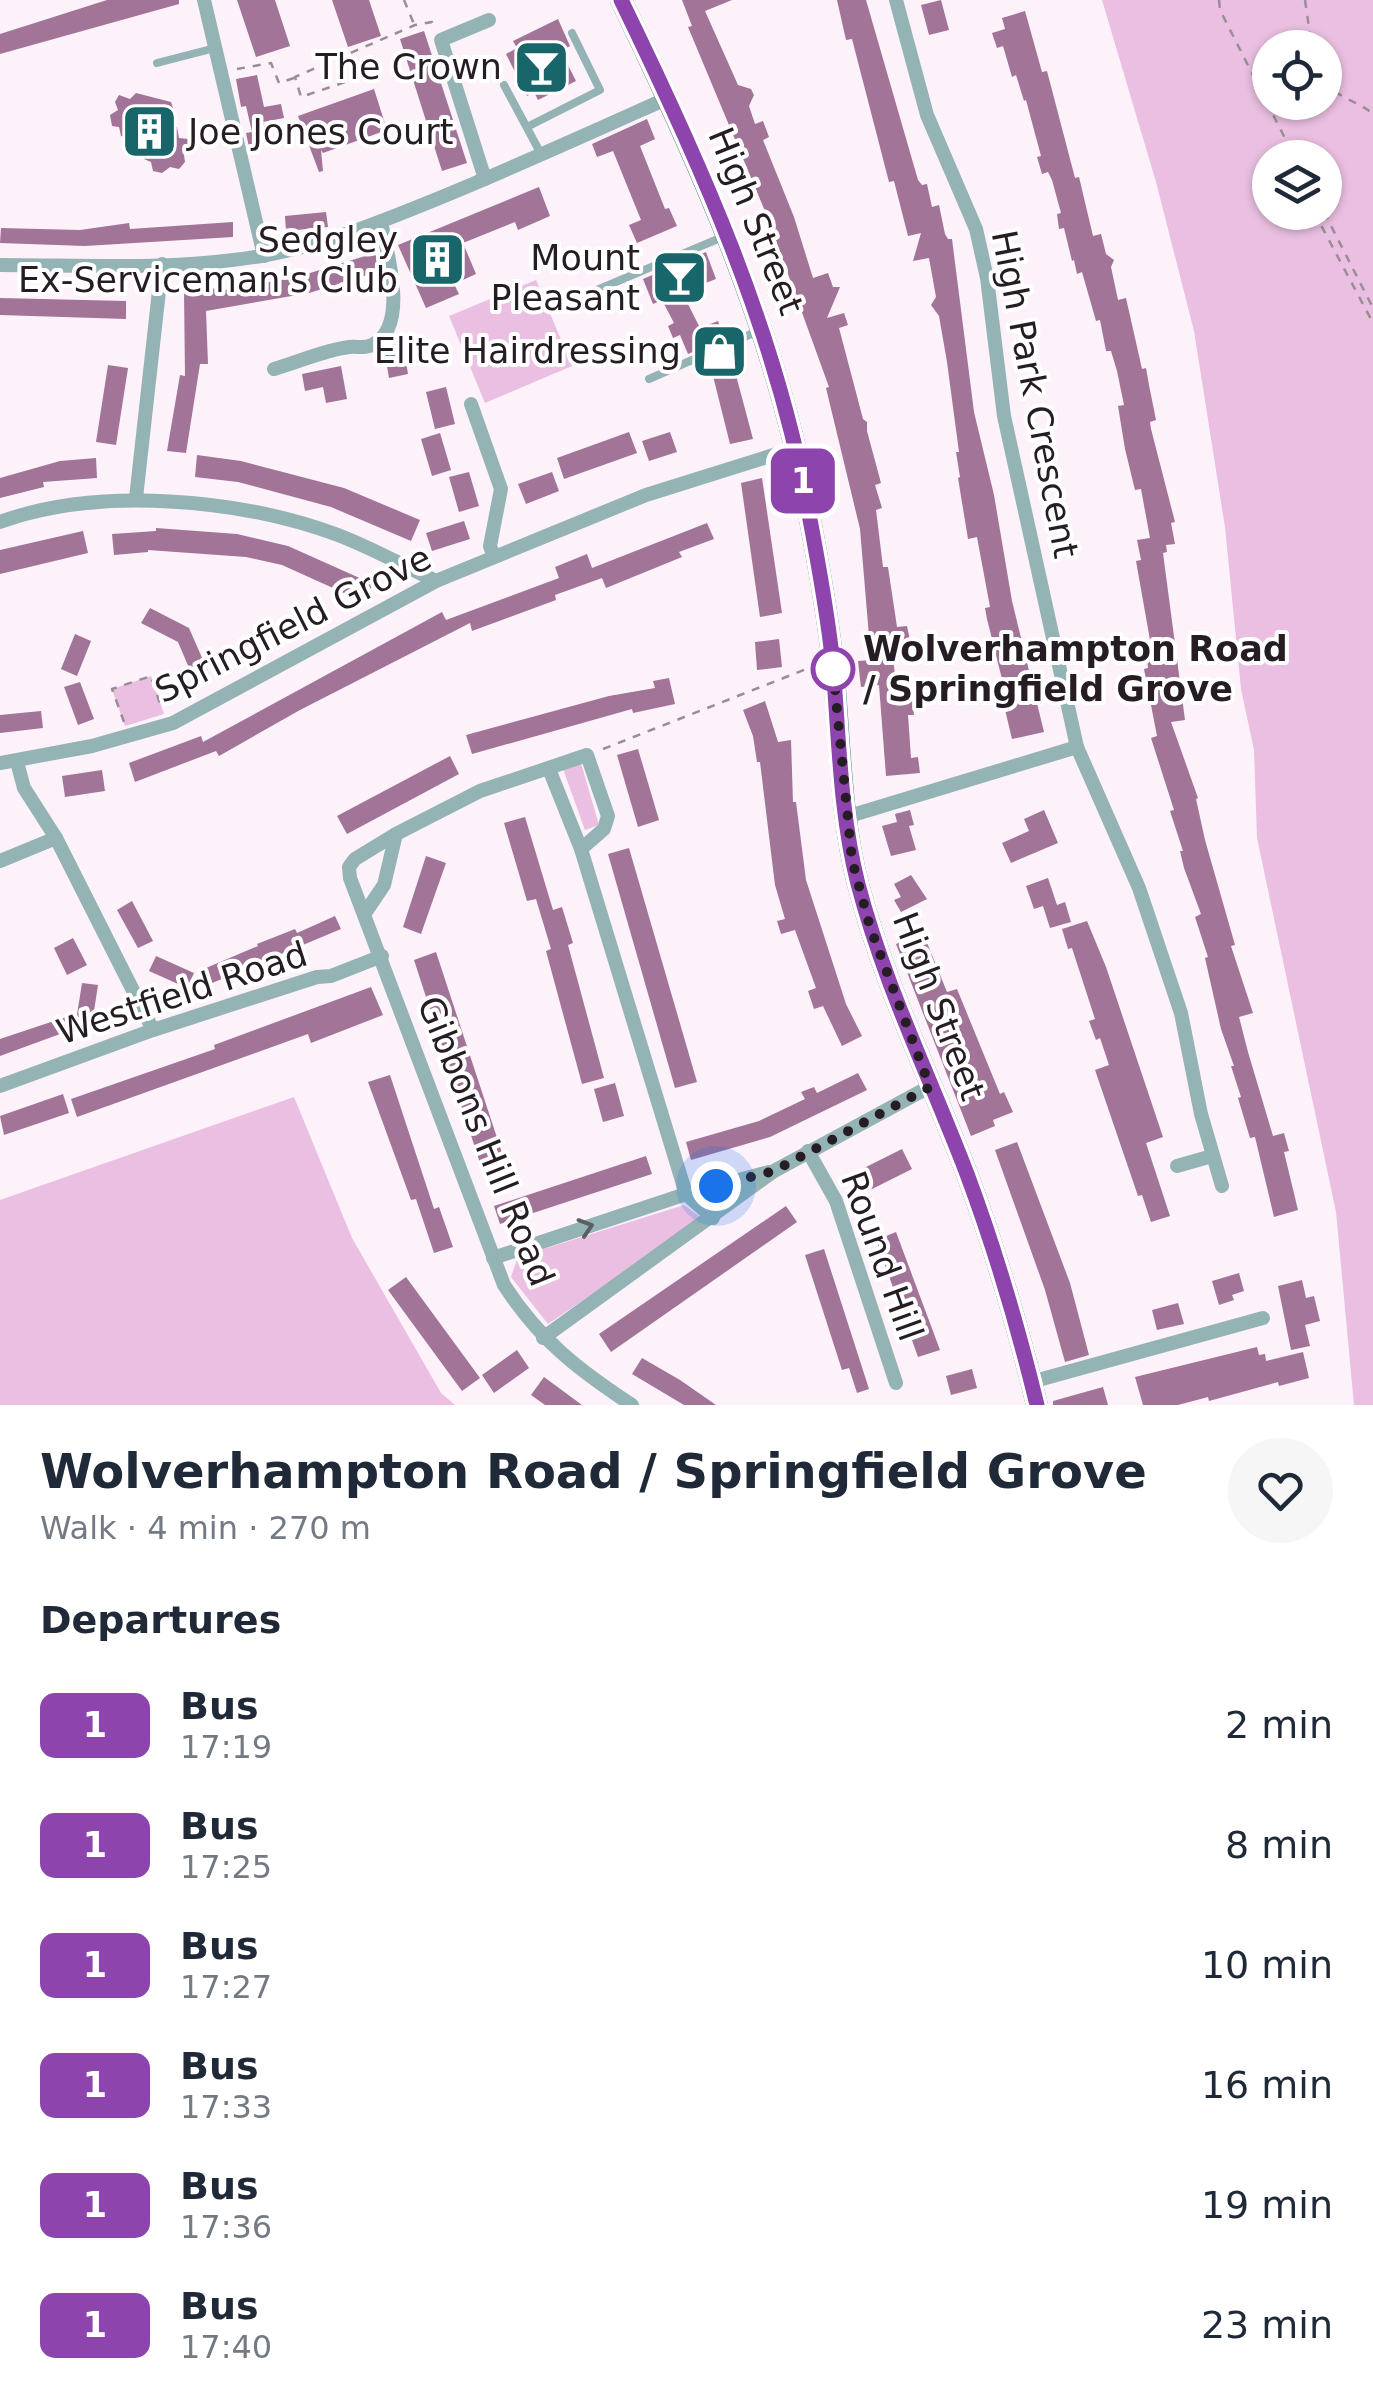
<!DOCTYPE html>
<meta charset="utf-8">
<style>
:root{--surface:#fff;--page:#f6f6f7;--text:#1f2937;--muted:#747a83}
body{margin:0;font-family:"DejaVu Sans",sans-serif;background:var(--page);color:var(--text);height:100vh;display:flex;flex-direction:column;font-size:38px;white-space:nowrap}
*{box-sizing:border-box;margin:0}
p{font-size:32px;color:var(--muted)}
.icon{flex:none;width:55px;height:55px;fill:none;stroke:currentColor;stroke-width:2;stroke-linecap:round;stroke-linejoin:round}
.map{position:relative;height:1405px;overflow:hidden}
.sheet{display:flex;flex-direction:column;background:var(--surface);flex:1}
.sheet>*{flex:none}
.badge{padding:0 20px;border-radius:15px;font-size:35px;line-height:65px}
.buttons{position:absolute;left:1252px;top:30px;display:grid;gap:20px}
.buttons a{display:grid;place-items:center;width:90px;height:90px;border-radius:50%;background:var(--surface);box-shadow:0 2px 8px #0004;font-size:50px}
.you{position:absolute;width:50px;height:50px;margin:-25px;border:8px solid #fff;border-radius:50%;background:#1a73e8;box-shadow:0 0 0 15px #1a73e833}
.map>.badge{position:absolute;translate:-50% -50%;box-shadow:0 0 0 5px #fff}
h2{padding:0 40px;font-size:38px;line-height:90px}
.round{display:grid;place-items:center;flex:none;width:105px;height:105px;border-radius:52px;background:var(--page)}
.head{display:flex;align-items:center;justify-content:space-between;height:170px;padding:0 40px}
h1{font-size:48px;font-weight:700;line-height:75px}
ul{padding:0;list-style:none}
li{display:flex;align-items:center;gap:30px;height:120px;padding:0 40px}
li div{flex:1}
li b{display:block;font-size:38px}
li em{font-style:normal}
li .badge{min-width:110px;font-weight:700;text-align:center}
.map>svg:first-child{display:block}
</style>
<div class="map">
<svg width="1373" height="1405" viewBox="0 0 1373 1405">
<rect width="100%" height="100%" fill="#fdf1fa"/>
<g fill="#eabfe1" fill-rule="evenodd">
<path d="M1102,0H1373V1405H1354L1336,1212L1257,838L1254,750L1241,689L1225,527L1194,331L1156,182ZM1270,48H1325V102H1270ZM1270,158H1325V212H1270Z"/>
<polygon points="536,280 572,366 485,403 449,316"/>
<polygon points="151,676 164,714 125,726 112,689"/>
<polygon points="581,763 599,825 585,830 563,769"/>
<polygon points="294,1097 352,1238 441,1393 455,1405 0,1405 0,1200"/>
<polygon points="684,1205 703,1219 548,1324 511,1277 518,1257"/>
</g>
<g fill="#a17498">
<polygon points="107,0 179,0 179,4 0,54 0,34"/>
<polygon points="237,0 275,0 290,46 256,57"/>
<polygon points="332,0 369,0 381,36 348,47"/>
<polygon points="682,0 732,0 705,11 738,85 751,89 754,95 749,106 755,124 763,121 769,137 763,140 794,217 813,278 828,273 833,287 840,287 827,318 844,313 848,325 839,328 863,419 867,422 867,431 881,483 875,485 882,508 876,510 883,567 888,567 897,627 907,626 911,645 912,653 893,656 896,686 911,685 914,715 908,715 911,758 918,757 920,773 886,776 879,685 861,687 858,661 871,660 860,529 826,388 829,387 767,216 688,27 692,26"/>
<polygon points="837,0 866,0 918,180 922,185 927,184 932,207 939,205 945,234 948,239 952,239 974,412 994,495 1012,601 1044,732 1012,739 998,680 1002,679 987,619 985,608 990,607 977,537 968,539 958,478 960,477 956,452 959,452 947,362 939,316 931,305 936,297 929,258 913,261 921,233 908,236 894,181 889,182 852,39 846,40"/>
<polygon points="941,0 949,30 929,35 921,5"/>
<polygon points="1025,11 1042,72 1047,71 1075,178 1079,177 1093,236 1101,234 1106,254 1114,260 1111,267 1118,300 1126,298 1142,369 1146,368 1149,385 1156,420 1150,422 1151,429 1175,522 1171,523 1175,544 1166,545 1167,552 1163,553 1185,720 1171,722 1198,798 1196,799 1205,840 1235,945 1231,946 1253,1013 1239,1017 1248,1052 1273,1136 1284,1133 1289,1151 1284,1152 1298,1210 1274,1217 1255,1137 1250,1138 1238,1098 1241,1097 1231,1066 1234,1066 1221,1029 1205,958 1208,957 1195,917 1201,914 1184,868 1180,851 1183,851 1170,811 1174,810 1151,738 1157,736 1144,669 1148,668 1147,658 1153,657 1136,561 1141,560 1137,540 1150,538 1141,489 1135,490 1125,449 1118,406 1124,405 1117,371 1111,351 1106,351 1100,320 1096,321 1082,272 1077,274 1074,260 1072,261 1064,228 1059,229 1057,214 1061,213 1052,180 1048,172 1042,174 1037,157 1041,156 1026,100 1024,101 1016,75 1012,77 1003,46 997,48 992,33 1005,29 1002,18"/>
<polygon points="558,19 570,46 561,51 576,81 538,100 534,92 527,96 506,54 517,48 513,41"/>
<polygon points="424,31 467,163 442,171 400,39"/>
<polygon points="257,75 264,107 281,104 284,118 263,122 268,143 249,147 246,133 252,132 246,106 241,107 236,79"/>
<polygon points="374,89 387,130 323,153 321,150 323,171 319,172 298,116"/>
<polygon points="136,93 171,102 174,111 161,123 177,127 179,138 188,139 190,150 184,155 185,162 179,169 170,167 162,173 153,171 151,162 144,159 138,141 121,136 119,127 112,126 110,115 118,110 115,102 119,95 130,99"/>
<polygon points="647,119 655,139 640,146 665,209 669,208 677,226 637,243 629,225 641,220 613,151 597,157 592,144"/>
<polygon points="539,187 550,216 518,230 515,222 463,243 476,274 454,284 459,294 426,308 398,245"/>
<polygon points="326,212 328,227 286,231 285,216"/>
<polygon points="233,222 233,237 85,246 0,243 1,228 80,230 129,223 130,229"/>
<polygon points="706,252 716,279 682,292 700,328 718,321 724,338 688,354 680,335 673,338 668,326 674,323 662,300 653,304 643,279"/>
<polygon points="375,253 380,271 309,293 206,311 208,364 200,364 186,453 167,451 180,375 185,376 184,291 219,288 219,291 297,277"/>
<polygon points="0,298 126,301 126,319 0,315"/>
<polygon points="402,340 408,374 389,378 384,349 392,342"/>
<polygon points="733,364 753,439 730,444 711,368"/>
<polygon points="108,365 128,368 116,445 96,442"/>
<polygon points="341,366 347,399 326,403 323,387 305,391 302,374"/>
<polygon points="446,387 455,424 435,429 426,392"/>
<polygon points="629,432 637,453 564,479 557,458"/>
<polygon points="670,432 677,452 649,461 642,441"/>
<polygon points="440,433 451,470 432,476 421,439"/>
<polygon points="197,455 241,461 344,488 420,520 411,541 331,507 238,482 195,477"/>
<polygon points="96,458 97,478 43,482 44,487 0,498 0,478 60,461"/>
<polygon points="469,472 479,506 459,512 449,477"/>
<polygon points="552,472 559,491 526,504 518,484"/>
<polygon points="762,478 782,613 760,617 741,483"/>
<polygon points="464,521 470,539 432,551 426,533"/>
<polygon points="707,523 714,539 679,552 682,557 606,588 602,578 555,595 556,600 472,631 470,623 300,710 219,756 216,751 135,782 129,763 201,736 203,742 442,612 446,620 559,578 555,567 587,554 592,568"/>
<polygon points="156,528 237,534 288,546 373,584 364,602 282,565 246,557 148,550 148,552 114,555 112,534 156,531"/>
<polygon points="83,531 88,553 0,574 0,550"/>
<polygon points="150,608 189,628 210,676 195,682 178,642 141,623"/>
<polygon points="75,634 91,641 77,676 61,669"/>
<polygon points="779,639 782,667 757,670 755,642"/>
<polygon points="669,678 675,704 633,713 632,709 472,754 466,735 609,696 655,688 653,681"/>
<polygon points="80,682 94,719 78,725 64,687"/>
<polygon points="765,701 778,742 791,740 793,802 796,802 806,880 846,1004 862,1036 842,1046 823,1006 814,1009 808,991 816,988 795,930 781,934 777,921 785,919 775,885 760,762 757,762 753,736 743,710"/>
<polygon points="41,711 43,728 0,733 0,715"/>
<polygon points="638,749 659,820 638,827 617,755"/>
<polygon points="450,756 459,774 347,834 337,816"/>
<polygon points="102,770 105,791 65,797 62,776"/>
<polygon points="910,810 914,825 909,826 916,850 891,856 882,826 897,822 895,814"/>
<polygon points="1044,810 1058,843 1011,863 1002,843 1029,831 1024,819"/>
<polygon points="525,817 553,910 562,907 573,943 568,945 604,1078 582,1084 546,951 551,949 536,899 527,901 504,823"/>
<polygon points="629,848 697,1082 675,1088 608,854"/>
<polygon points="426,856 446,863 421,934 403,927"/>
<polygon points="911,875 927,899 901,912 894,900 901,897 894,884"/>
<polygon points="1048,878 1057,905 1065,902 1071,922 1050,928 1043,906 1034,909 1026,886"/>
<polygon points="132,901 153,941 138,948 117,910"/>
<polygon points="335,916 341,929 205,986 199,971 258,946 257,944 295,929 297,933"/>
<polygon points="1087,921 1106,967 1163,1137 1146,1143 1170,1216 1151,1222 1142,1195 1138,1196 1095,1070 1109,1065 1100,1038 1096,1040 1089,1021 1095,1019 1072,948 1068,949 1062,929"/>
<polygon points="923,933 947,992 957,989 1000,1094 1004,1092 1013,1112 993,1120 995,1126 971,1136 896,944"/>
<polygon points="73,938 87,965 67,975 54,948"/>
<polygon points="436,952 503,1156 480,1163 414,960"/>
<polygon points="156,956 194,973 187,988 149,971"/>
<polygon points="82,983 98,985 92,1024 76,1021"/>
<polygon points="371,987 383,1015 311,1043 308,1034 77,1117 71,1099 215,1049 214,1045"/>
<polygon points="66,1017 71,1030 0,1056 0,1039"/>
<polygon points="858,1073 867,1090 770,1137 691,1160 686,1142 759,1121 805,1099 801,1092 814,1087 817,1093"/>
<polygon points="390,1075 434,1209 439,1207 453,1247 434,1253 416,1199 411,1200 368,1082"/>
<polygon points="615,1083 624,1116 603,1122 594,1089"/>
<polygon points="63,1094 69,1113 4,1135 0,1116"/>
<polygon points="1017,1142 1070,1283 1089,1355 1065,1362 1045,1290 995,1150"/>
<polygon points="902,1149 912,1169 868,1191 858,1171"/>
<polygon points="646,1156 652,1174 500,1224 494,1206"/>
<polygon points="786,1206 797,1222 611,1352 599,1334"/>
<polygon points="896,1232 940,1350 918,1357 876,1240"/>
<polygon points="824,1249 869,1389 857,1393 849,1368 842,1370 805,1255"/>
<polygon points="1239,1273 1244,1291 1232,1295 1234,1300 1219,1305 1212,1281"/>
<polygon points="406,1277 480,1378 462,1391 388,1290"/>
<polygon points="1302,1280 1306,1298 1314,1296 1320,1321 1305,1325 1310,1346 1291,1350 1278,1286"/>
<polygon points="1178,1303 1184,1324 1157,1330 1152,1310"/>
<polygon points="1257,1347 1259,1355 1265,1354 1266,1361 1303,1352 1309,1378 1279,1386 1278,1382 1209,1401 1208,1397 1178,1405 1143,1405 1135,1377"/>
<polygon points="517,1350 529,1368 494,1393 482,1375"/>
<polygon points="642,1358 680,1380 716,1405 684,1405 632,1374"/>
<polygon points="972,1369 977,1388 951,1395 946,1376"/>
<polygon points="544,1377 582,1405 545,1405 531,1395"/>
<polygon points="1103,1387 1108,1405 1053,1405 1053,1401"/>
</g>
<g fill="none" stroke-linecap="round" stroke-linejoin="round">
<g stroke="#998e96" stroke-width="2.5" stroke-dasharray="8 8" stroke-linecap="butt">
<polyline points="404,0 414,24"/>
<polyline points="1219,0 1220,10 1295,158"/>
<polyline points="1305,0 1312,48"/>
<polyline points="237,69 271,63 279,83 294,78"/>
<polyline points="360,77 301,97 295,77 415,25 432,22 433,25"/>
<path d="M1325,79C1336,99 1357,100 1373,114"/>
<polyline points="1314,212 1373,323"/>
<polyline points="1324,212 1373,308"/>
<polyline points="124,722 112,689 151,676 162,710"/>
<polyline points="603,749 814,666"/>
</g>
<g stroke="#93b3b4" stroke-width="8">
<polyline points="157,63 215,48"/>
<polyline points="504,85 541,154"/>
<polyline points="527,127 600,90 572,33"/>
<polyline points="573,300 725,236"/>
<polyline points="649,379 758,331"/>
</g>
<g stroke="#93b3b4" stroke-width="14">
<polyline points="204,0 264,256"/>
<polyline points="485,179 441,40 489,20"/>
<path d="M0,265C87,265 179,271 266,255C323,245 378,223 432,201C511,169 590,133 668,98"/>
<path d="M274,369C298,362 325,350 349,347C357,346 364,349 372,345C410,327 387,253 381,222"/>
<polyline points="471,404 501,489 490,546 494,557"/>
<polyline points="136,498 162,264"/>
<path d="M0,522C99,486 241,499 338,535C372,548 404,566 436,581"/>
<polyline points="1077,747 1139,888 1181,1013 1201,1114 1222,1186"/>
<polyline points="17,762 24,788 56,838 153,1030"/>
<polyline points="0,763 92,746 173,723 436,581 646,495 796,448"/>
<polyline points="549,769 581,849 686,1194 713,1218"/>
<polyline points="846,817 1077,747 1004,416 987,278 976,229 927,115 896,0"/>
<path d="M581,849L604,829L608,816L587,755L480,791L396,834L355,859L349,867L350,878L504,1285C540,1340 577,1369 632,1405"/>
<polyline points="0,861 56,838"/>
<polyline points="365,913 384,885 396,834"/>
<polyline points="0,1086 153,1030 317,977 331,976 382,956"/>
<polyline points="808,1151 836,1201 896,1383"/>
<polyline points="1177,1166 1212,1156"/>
<polyline points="493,1258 686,1194 769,1172"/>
<polyline points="543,1338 774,1171 929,1087"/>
<polyline points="1031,1382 1263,1318"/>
</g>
<path stroke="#3b7b7d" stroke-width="22" d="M621,0C699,162 776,331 808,509C818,561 828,614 833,666C840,738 840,814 858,884C884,984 930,1077 967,1174C995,1249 1018,1327 1037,1405"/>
</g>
<defs><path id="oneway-chevron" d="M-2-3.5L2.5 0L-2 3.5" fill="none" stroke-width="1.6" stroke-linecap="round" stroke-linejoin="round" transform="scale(2.5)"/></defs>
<use stroke="#576065" href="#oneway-chevron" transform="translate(586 1227) rotate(-18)"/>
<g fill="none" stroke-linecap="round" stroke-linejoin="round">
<defs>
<path id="line" d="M621,0C700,162 776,331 808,509C818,561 828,614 833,666C839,738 840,814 858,884C884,984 930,1077 967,1174C995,1249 1018,1327 1037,1405"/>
</defs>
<use href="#line" stroke="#fff" stroke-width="22"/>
<use href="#line" stroke="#8e44ad" stroke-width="15"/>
<polyline stroke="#261c24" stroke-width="10" stroke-dasharray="0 18" points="716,1186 774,1171 930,1087 870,927 852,860 832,659 833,669"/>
</g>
<defs>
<symbol id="bar-square" viewBox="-11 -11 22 22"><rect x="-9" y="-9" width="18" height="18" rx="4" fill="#186669" stroke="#fff"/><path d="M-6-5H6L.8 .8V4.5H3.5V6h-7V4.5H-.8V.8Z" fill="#fff"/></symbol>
<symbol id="building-square" viewBox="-11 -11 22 22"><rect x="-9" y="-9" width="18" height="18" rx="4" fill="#186669" stroke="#fff"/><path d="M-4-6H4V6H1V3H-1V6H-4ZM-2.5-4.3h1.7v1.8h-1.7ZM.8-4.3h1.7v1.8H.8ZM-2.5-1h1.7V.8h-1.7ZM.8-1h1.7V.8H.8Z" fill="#fff"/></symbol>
<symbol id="shop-square" viewBox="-11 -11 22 22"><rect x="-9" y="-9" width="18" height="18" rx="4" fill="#186669" stroke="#fff"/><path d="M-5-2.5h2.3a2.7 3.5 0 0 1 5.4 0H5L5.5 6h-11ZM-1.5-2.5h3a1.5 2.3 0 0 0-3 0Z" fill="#fff"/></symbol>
</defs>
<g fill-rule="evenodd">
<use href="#bar-square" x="510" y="36" width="63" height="63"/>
<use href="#building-square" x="118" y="100" width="63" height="63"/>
<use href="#building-square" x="406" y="228" width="63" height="63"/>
<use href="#bar-square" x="648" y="246" width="63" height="63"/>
<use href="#shop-square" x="688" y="320" width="63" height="63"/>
</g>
<circle fill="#fff" stroke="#8e44ad" stroke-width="5" cx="833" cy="669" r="20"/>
<g text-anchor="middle" stroke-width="8" stroke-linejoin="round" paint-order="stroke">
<g font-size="35" fill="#261c24" stroke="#fff" text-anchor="end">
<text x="502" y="79">The Crown</text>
<text x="188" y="144" text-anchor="start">Joe Jones Court</text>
<text x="398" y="252">Sedgley<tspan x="398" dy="40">Ex-Serviceman's Club</tspan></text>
<text x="640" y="270">Mount<tspan x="640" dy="40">Pleasant</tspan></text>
<text x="681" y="363">Elite Hairdressing</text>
</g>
<g font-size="35" fill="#261c24" stroke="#fff">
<text transform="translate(756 221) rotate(68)" y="12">High Street</text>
<text transform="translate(1035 394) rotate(79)" y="12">High Park Crescent</text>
<text transform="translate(293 624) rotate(-27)" y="12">Springfield Grove</text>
<text transform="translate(182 993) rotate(-18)" y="12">Westfield Road</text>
<text transform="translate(939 1006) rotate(69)" y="12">High Street</text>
<text transform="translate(486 1141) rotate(68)" y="12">Gibbons Hill Road</text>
<text transform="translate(882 1256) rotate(70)" y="12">Round Hill</text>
</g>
<g font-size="35" font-weight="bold" fill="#261c24" stroke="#fff" text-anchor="start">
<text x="863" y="661">Wolverhampton Road<tspan x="863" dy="40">/ Springfield Grove</tspan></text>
</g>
</g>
</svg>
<div class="buttons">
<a><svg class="icon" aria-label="locate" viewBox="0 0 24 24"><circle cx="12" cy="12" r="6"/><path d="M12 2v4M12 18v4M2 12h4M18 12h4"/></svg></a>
<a><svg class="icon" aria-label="layers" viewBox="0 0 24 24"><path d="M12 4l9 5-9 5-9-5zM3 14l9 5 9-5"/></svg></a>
</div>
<div class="you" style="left:716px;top:1186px"></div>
<b class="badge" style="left:803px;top:481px;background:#8e44ad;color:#fff">1</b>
</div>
<section class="sheet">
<div class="head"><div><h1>Wolverhampton Road / Springfield Grove</h1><p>Walk · 4 min · 270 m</p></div><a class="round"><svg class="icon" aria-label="heart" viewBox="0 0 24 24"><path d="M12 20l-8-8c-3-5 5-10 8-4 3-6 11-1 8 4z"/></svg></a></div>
<h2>Departures</h2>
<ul>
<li><span class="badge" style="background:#8e44ad;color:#fff">1</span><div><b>Bus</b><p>17:19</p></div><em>2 min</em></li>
<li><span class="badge" style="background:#8e44ad;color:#fff">1</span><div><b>Bus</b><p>17:25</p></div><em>8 min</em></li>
<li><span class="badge" style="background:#8e44ad;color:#fff">1</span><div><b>Bus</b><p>17:27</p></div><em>10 min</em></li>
<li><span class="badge" style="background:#8e44ad;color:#fff">1</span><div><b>Bus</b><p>17:33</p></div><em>16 min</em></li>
<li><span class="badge" style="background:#8e44ad;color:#fff">1</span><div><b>Bus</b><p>17:36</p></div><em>19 min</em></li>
<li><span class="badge" style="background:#8e44ad;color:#fff">1</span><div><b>Bus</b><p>17:40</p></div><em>23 min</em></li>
</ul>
</section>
